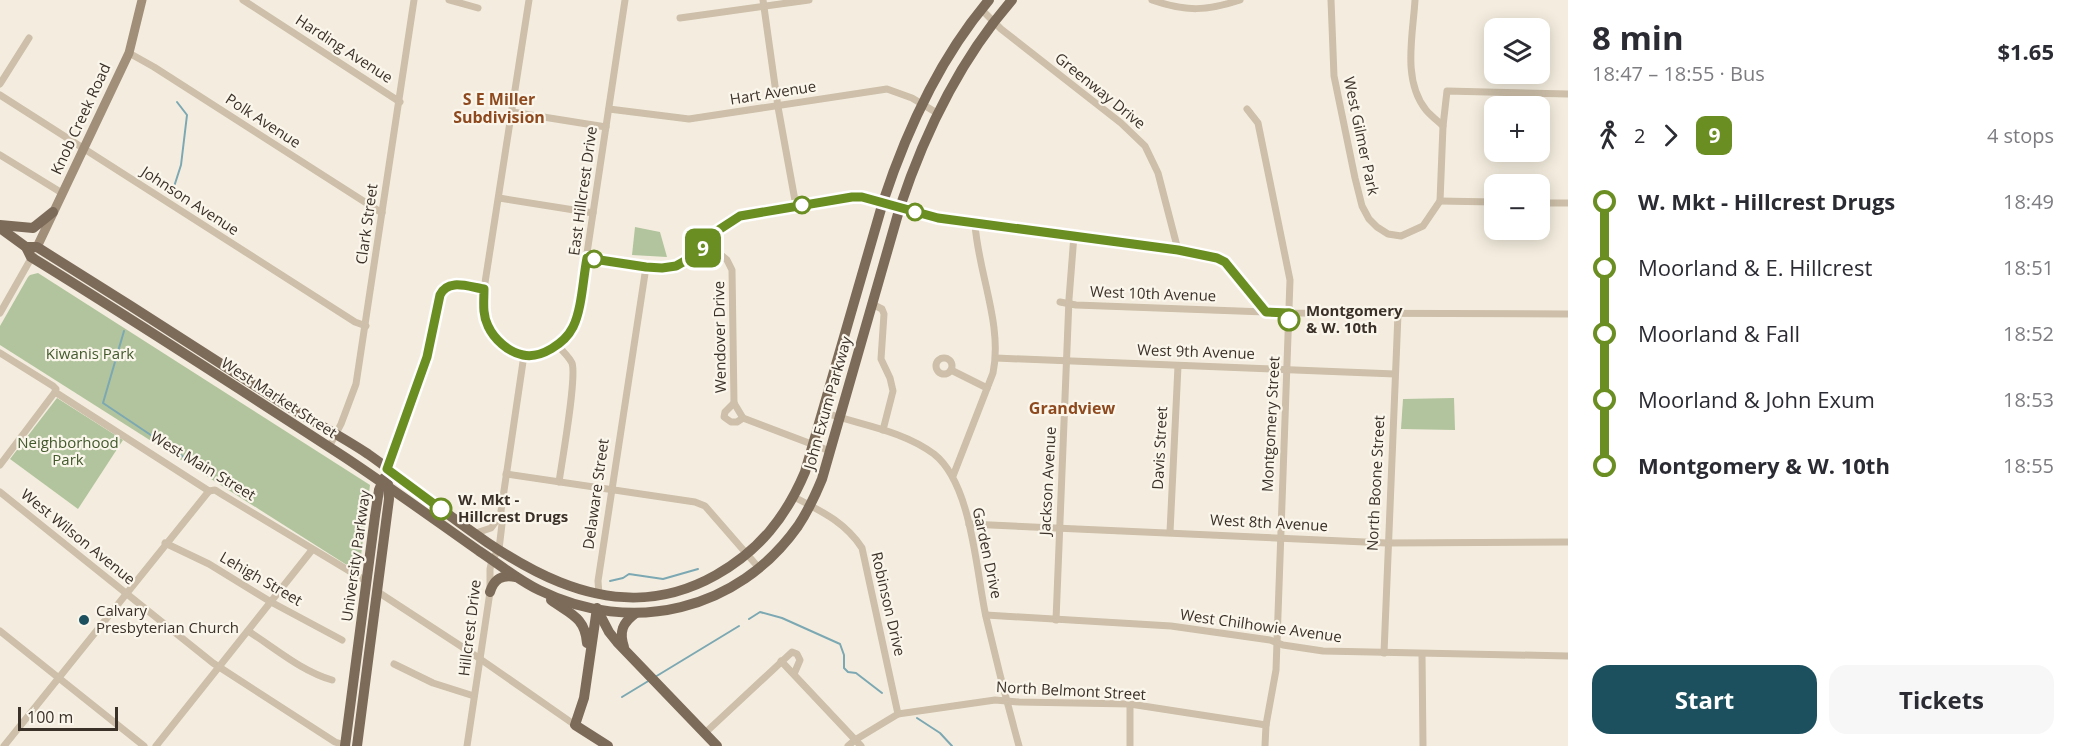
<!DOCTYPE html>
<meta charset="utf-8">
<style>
:root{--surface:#fff;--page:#f7f7f7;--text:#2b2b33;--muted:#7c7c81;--accent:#1c505e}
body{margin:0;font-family:"Open Sans",sans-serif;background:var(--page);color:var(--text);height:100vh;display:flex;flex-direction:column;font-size:22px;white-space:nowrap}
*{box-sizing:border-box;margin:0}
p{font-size:20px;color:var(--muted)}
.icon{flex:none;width:33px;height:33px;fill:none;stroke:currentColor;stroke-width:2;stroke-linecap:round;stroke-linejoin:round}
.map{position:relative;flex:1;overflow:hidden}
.sheet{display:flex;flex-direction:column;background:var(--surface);width:510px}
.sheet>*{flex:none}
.badge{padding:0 12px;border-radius:9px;font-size:21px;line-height:39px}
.buttons{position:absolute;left:1484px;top:18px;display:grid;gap:12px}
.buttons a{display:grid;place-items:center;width:66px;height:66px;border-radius:12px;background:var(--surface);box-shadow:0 3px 15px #0003;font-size:30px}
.scale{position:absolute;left:18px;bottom:15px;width:100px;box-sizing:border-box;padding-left:6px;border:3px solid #3a3129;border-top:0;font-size:16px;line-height:21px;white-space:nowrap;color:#3a3129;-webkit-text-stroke:4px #fbf6ec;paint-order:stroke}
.map>.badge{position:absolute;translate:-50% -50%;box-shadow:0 0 0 3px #fff}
.legs{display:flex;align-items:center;gap:9px;height:66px;padding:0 24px;font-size:20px}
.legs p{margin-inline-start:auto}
.head{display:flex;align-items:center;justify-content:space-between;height:102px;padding:0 24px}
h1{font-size:33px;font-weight:700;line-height:45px}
.action{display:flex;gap:12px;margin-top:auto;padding:12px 24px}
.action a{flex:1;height:69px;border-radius:18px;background:var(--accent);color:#fff;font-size:24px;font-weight:700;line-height:69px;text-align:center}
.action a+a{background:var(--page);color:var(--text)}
ul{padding:0 24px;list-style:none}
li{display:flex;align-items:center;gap:21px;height:66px;font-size:22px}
li i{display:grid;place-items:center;width:9px;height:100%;margin:0 8px;background:currentColor}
li i::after{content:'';width:15px;height:15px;margin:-8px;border:4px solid;border-radius:50%;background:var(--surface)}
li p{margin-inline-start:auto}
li:first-child i{background:linear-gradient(#0000 50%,currentColor 0)}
li:last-child i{background:linear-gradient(currentColor 50%,#0000 0)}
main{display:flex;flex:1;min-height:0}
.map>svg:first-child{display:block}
</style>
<main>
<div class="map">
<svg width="1568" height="746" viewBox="0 0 1568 746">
<rect width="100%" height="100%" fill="#f4eddf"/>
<g fill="#b1c49d">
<polygon points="635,227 660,232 667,257 632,255"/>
<polygon points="38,273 370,485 360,564 357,567 350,567 0,345 0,326 28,277 30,275"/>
<polygon points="57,398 123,440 78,509 10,459"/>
<polygon points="1454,398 1455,430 1401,429 1403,399"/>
</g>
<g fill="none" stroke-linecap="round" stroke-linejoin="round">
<g stroke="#7ca8b3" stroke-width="2">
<polyline points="172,193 181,165 187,115 177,102"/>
<polyline points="124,331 103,403 203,470"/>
<polyline points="610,581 623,578 629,574 663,579 698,569"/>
<polyline points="749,619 760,612 782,618 840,644 844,655 844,668 848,672 856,673 882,693"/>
<polyline points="655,677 739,626"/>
<polyline points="622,697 650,680"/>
<polyline points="917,718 940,733 952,746"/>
</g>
<g stroke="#cdbfa9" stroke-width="7">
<polyline points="243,0 400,102"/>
<polyline points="449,0 478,8"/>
<polyline points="763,0 778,107 796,206"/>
<path d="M1152,0C1186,12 1207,11 1240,0"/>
<path d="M1331,0L1334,76L1355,178L1362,206L1369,219L1377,227L1388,234L1401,236L1423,226L1440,201L1443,126C1438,121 1431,116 1426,110C1402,80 1413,35 1415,0"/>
<polyline points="981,9 1001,29 1121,123 1145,146 1158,173 1178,250"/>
<polyline points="680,18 809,0"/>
<polyline points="129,53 154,67 382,213"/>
<polyline points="0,84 29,38"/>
<polyline points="0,95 355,322 366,326"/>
<polyline points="609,109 689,119 887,89 912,98 937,113"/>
<polyline points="1247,109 1258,123 1290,280 1276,670 1266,725 1265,746"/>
<polyline points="512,112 606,127"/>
<polyline points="1443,126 1447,91 1568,94"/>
<polyline points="0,155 62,193"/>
<polyline points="499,198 593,213"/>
<polyline points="1440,201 1494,202"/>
<polyline points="1539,203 1568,203"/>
<polyline points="707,243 727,260 732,270 734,403 743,418 830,451"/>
<path d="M587,258L646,267L662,268L676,266L697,254L717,231L740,216L852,197H862L938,218L1178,250C1191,253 1207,254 1219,259C1236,266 1254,297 1266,312"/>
<polyline points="1060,302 1076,305 1289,313 1568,314"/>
<polyline points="872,304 882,309 884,314 881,359 890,378 893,391 883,430"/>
<polyline points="0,313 33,255"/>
<path d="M557,345C562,350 569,357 572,363C577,377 562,461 559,482"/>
<polyline points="0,353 53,386 56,389 55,392 209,491 215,490 223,495 366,581"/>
<path d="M524,355C554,351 569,343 578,313L625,0"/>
<path d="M524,355C489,339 482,328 484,289L529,0"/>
<polyline points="996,358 1395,374"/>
<circle cx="944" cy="366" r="8"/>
<polyline points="951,370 987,388"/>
<polyline points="734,403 725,412 724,417 731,422 737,422 743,418"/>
<path d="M823,412C860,425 902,430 934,454C972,484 976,571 986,617C996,660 1007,703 1019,746"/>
<polyline points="329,447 341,424 356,384 414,0"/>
<polyline points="0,465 55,392"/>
<path d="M387,469L427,357L442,290C454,280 470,287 484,289"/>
<polyline points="506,474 695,502 705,506 759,568"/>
<path d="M953,476L993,373C1003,325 978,272 975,224"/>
<polyline points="0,492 213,663 335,742 345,745"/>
<path d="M794,497C821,511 845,522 862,548L898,714"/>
<polyline points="969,524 1387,543 1568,542"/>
<polyline points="1170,532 1178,366"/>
<polyline points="476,533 491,528 500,516"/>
<polyline points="165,543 209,564 271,602 342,640"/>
<polyline points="378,592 473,654 575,725"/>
<polyline points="599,595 598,581 646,267"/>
<polyline points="986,615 1171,626 1270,640 1283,645 1323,651 1568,656"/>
<polyline points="1056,620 1069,299 1074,235"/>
<polyline points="0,631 144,746"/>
<path d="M248,631C275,648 301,671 332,680"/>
<polyline points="1384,653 1398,314"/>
<polyline points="1422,654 1423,746"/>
<polyline points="781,661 861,746"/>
<polyline points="394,664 433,683 474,696"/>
<polyline points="1130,704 1130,746"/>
<polyline points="705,733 792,652 797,654 800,660 794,674"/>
<polyline points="4,746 209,491"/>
<polyline points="156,746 312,550"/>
<polyline points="467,746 490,592 490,569 492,560 499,549 502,524 501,511 524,355"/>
<polyline points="848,746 855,740 898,714 995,700 1019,702 1130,704 1266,725"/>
</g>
<polyline stroke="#a18f7a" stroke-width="9" points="37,247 129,53 142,0"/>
<g stroke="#7d6b5a" stroke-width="10">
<polyline points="0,225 33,228 53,212"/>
<path d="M0,228L26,247L31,257C137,322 241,390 346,458C391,488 435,520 479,551C499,564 518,580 539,590C632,636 738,611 798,526C808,511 815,496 822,479L900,207C925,132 959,61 1012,0"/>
<path d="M26,247H37C117,297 197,348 276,399C306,418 338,434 368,454C468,524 585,649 716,575C759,551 786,517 805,472L883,202C907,129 939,59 989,0"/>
<path d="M490,592C494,579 502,574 516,577"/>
<path d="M551,600C570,614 585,617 587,643"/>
<polyline points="597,608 584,698 575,725 608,746"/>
<polyline points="597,609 609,632 617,642 717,746"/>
<path d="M624,647C619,632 622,623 636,613"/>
<polyline points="345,746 375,516 379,490 384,478"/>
<polyline points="357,746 389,499 388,484"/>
</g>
</g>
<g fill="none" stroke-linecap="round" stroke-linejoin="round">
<defs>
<path id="line-1" d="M441,509L387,469L427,357L440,295C448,278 469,287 484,289C484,301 482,314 488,326C494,339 508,352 523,355C541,359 565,343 573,327C582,309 583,278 587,258L646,267L662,268L676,266L697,254L717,231L740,216L852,197H862L938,218L1178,250L1217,258L1225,262L1266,312L1289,313V320"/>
</defs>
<use href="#line-1" stroke="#fff" stroke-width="14"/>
<use href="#line-1" stroke="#6b8e23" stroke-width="9"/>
</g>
<g fill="#fff" stroke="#6b8e23" stroke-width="3">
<circle cx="802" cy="205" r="8"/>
<circle cx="915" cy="212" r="8"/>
<circle cx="594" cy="259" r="8"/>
<circle cx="1289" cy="320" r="10"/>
<circle cx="441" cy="509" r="10"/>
</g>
<circle fill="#1c505e" stroke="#fbf6ec" stroke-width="2" cx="84" cy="620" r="6"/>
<g text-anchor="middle" stroke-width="4.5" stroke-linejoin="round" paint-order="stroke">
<g font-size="15" fill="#3a3129" stroke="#fbf6ec">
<text transform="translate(344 49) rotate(33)" y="5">Harding Avenue</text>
<text transform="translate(1100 91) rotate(39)" y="5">Greenway Drive</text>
<text transform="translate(773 93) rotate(-9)" y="5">Hart Avenue</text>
<text transform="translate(81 119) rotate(-65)" y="5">Knob Creek Road</text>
<text transform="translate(263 121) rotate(33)" y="5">Polk Avenue</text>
<text transform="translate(1361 136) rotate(78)" y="5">West Gilmer Park</text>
<text transform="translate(583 191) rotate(-82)" y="5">East Hillcrest Drive</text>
<text transform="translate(190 201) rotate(33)" y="5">Johnson Avenue</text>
<text transform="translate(367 224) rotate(-82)" y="5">Clark Street</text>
<text transform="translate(1153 294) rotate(2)" y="5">West 10th Avenue</text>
<text transform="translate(720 337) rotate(-91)" y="5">Wendover Drive</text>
<text transform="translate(1196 352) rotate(2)" y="5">West 9th Avenue</text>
<text transform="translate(279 398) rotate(33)" y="5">West Market Street</text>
<text transform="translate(828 403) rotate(-74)" y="5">John Exum Parkway</text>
<text transform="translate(1271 424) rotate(-87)" y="5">Montgomery Street</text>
<text transform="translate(1160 448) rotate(-87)" y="5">Davis Street</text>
<text transform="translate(203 466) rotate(31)" y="5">West Main Street</text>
<text transform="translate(1048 481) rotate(-87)" y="5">Jackson Avenue</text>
<text transform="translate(1376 483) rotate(-87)" y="5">North Boone Street</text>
<text transform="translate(596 494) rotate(-82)" y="5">Delaware Street</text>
<text transform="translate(1269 523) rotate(3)" y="5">West 8th Avenue</text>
<text transform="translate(78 537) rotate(39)" y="5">West Wilson Avenue</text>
<text transform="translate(987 553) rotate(78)" y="5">Garden Drive</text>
<text transform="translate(356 556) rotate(-82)" y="5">University Parkway</text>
<text transform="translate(261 579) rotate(30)" y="5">Lehigh Street</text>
<text transform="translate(888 604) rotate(77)" y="5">Robinson Drive</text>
<text transform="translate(1261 626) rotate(8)" y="5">West Chilhowie Avenue</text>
<text transform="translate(470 628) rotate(-83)" y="5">Hillcrest Drive</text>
<text transform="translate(1071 691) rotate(3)" y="5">North Belmont Street</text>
</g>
<g font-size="15" font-weight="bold" fill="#3a3129" stroke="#fbf6ec" text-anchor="start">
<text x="1306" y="316">Montgomery<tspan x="1306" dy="17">&amp; W. 10th</tspan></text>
<text x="458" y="505">W. Mkt -<tspan x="458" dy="17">Hillcrest Drugs</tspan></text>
</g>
<g font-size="15" fill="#425a2c" stroke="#fbf6ec">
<text x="90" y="359">Kiwanis Park</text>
<text x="68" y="448">Neighborhood<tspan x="68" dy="17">Park</tspan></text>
</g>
<g font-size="15" fill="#3a3129" stroke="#fbf6ec" text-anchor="start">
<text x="96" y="616">Calvary<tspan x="96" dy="17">Presbyterian Church</tspan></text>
</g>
<g font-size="16" font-weight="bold" fill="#8e4a1e" stroke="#fbf6ec">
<text x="499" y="105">S E Miller<tspan x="499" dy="18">Subdivision</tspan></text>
<text x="1072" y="414">Grandview</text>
</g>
</g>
</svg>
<div class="buttons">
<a><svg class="icon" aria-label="layers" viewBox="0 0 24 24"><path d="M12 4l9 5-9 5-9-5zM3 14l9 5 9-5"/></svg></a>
<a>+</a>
<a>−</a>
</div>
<div class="scale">100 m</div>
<b class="badge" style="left:703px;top:248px;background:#6b8e23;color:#fff">9</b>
</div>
<section class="sheet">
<div class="head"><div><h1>8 min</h1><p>18:47 – 18:55 · Bus</p></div><b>$1.65</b></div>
<div class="legs"><svg class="icon" aria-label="walk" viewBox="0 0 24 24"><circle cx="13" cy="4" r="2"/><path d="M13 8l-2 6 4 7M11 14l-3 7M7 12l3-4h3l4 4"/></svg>2<svg class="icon" aria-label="forward" viewBox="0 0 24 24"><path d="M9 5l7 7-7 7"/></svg><b class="badge" style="background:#6b8e23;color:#fff">9</b><p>4 stops</p></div>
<ul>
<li><i style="color:#6b8e23"></i><b>W. Mkt - Hillcrest Drugs</b><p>18:49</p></li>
<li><i style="color:#6b8e23"></i><span>Moorland &amp; E. Hillcrest</span><p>18:51</p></li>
<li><i style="color:#6b8e23"></i><span>Moorland &amp; Fall</span><p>18:52</p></li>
<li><i style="color:#6b8e23"></i><span>Moorland &amp; John Exum</span><p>18:53</p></li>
<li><i style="color:#6b8e23"></i><b>Montgomery &amp; W. 10th</b><p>18:55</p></li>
</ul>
<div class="action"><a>Start</a><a>Tickets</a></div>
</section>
</main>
